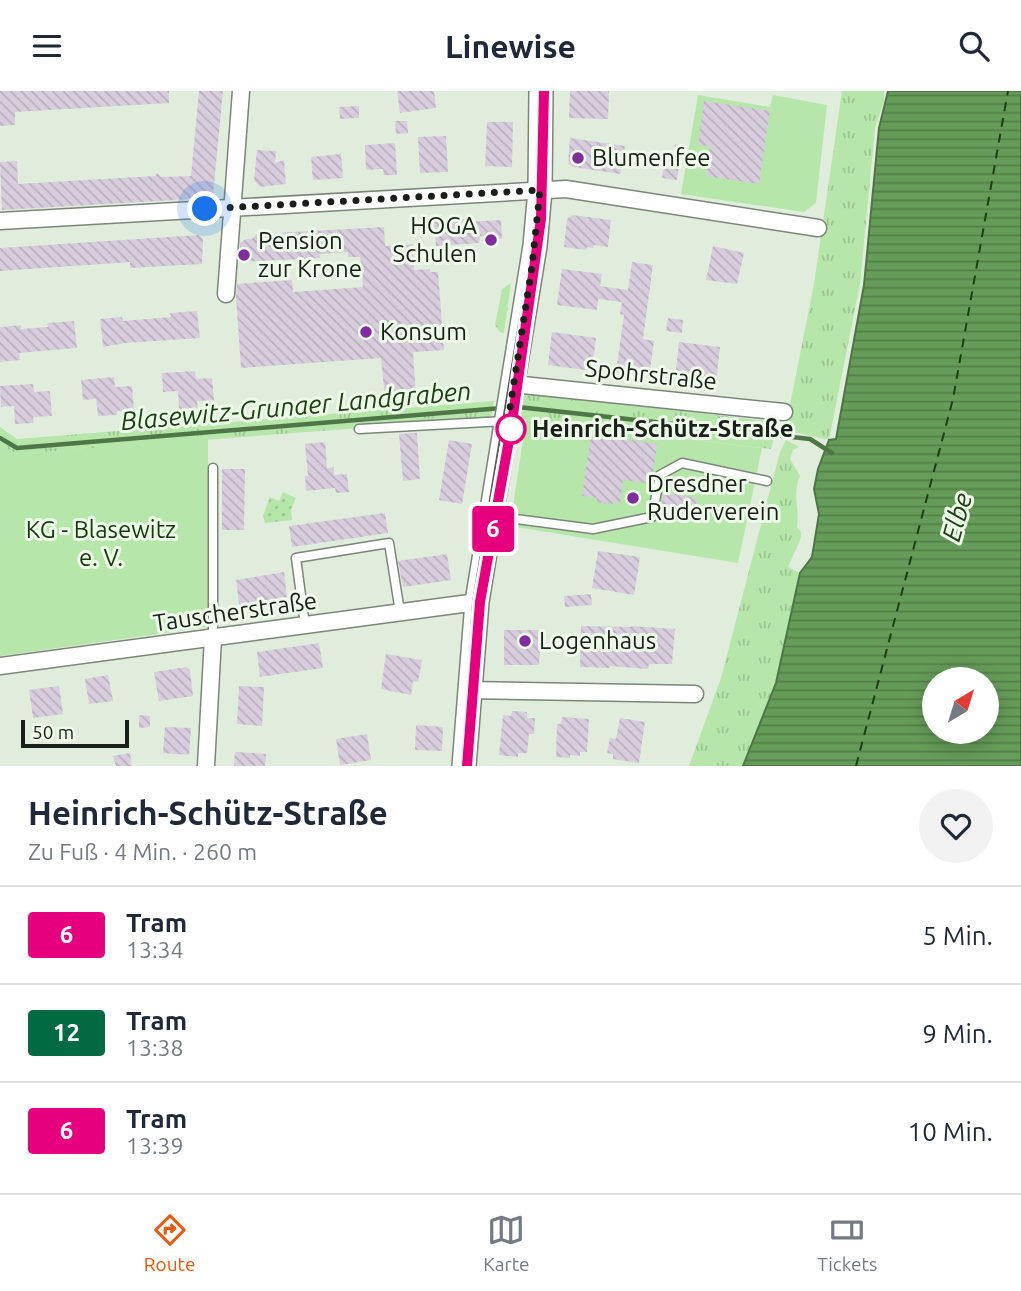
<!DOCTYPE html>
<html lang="de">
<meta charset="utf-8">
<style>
:root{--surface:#fff;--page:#f2f2f3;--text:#1f2937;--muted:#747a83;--line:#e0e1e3;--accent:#ea580c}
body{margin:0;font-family:Ubuntu,sans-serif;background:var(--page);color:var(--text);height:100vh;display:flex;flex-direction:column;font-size:26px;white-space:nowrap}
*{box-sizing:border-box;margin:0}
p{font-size:23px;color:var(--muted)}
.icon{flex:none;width:38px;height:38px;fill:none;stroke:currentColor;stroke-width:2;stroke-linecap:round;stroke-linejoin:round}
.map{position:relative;height:675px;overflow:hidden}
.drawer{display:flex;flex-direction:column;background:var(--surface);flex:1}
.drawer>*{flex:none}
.badge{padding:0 14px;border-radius:5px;font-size:24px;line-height:46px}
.needle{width:46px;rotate:38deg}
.buttons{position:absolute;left:922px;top:576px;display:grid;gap:14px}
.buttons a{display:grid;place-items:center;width:77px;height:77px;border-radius:50%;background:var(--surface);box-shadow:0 4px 18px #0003;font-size:35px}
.scale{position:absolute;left:21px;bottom:18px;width:108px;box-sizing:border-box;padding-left:7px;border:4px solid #1a1f19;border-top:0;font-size:19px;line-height:24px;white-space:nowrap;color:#1a1f19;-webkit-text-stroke:5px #edfaea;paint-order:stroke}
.you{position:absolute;width:35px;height:35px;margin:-18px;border:5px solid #fff;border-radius:50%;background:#1a73e8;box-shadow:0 0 0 10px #1a73e833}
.map>.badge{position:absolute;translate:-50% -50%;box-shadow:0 0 0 4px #fff}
.round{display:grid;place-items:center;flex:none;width:74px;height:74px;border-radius:37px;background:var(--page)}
.summary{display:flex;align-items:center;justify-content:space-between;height:119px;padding:0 28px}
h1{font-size:33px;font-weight:700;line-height:52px}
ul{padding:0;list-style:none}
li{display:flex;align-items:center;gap:21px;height:98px;padding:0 28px;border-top:2px solid var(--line)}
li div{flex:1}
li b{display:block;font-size:26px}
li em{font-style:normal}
li .badge{min-width:77px;font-weight:700;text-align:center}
header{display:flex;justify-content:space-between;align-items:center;height:91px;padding:0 28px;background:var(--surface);font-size:32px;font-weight:700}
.tab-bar{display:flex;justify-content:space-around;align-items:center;height:98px;border-top:2px solid var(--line);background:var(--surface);font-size:19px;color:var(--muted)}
.tab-bar a{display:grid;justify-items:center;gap:4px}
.tab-bar .current{color:var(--accent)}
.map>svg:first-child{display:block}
</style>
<header><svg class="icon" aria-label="menu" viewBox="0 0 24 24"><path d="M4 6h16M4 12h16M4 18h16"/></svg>Linewise<svg class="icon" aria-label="search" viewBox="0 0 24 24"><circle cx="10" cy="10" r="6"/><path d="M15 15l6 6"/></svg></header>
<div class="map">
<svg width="1021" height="675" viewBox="0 0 1021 675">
<defs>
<pattern id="grass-tufts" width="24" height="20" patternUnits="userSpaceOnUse" patternTransform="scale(1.75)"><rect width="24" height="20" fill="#b6e6aa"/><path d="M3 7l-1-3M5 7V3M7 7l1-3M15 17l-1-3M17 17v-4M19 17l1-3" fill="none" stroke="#9cc592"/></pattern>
<pattern id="park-dots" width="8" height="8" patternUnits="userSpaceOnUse" patternTransform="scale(1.75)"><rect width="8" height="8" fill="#b6e6aa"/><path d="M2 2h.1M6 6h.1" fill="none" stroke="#9cc592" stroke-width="1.8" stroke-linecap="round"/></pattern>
<pattern id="water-rules" width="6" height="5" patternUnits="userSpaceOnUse" patternTransform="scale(1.75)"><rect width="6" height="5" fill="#669c59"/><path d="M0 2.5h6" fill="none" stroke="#537f49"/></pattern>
<pattern id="building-back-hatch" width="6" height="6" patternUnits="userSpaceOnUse" patternTransform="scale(1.75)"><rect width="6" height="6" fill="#d8cddd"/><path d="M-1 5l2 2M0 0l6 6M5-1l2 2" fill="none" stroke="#b9b0bd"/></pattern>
</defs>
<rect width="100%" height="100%" fill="#e0eddd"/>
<g fill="url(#grass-tufts)">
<polygon points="842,0 884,0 884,10 875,37 860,193 829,349 785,339 814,193"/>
<polygon points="511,192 504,242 500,241 495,234 502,198"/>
<polygon points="525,302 778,331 771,358 762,357 520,328"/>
<polygon points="494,310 491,327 18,363 0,355 0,336 17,348"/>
<path d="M786,349L799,356L793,359L790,368L800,385C792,403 800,418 797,436L801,441V447L788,476L800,482L776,592L743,675H689L721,587L780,361Z"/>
</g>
<polygon fill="url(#park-dots)" points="283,401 296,407 291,418 292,429 265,432 263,425 270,406 279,410"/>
<g fill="#b6e6aa">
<polygon points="698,4 770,16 773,4 827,14 816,112 804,121 681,103"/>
<polygon points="526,329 762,357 738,472 510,435"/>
<polygon points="208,348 208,536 0,565 0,355 18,363"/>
</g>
<path fill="url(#water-rules)" stroke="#4f7646" stroke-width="2" fill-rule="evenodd" d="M888,0H1021V675H743L776,592L800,482L812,466L819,423L814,398L818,378L829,349L836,348L864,194L879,37ZM934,588H987V640H934Z"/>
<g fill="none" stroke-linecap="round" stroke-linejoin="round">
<g stroke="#4f7646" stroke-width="4.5">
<polyline points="518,316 810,348 832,362"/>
<polyline points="0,347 17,357 502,317"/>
</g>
<polyline stroke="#1c4012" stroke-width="2" stroke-dasharray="9 7" stroke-linecap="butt" points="856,675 953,308 1008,0"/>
</g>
<g fill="url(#building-back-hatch)">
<polygon points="0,0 169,0 169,12 15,21 15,34 0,35"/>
<polygon points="199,0 223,0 213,104 210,107 2,119 0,71 17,70 18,93 155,85 157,82 161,86 191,85"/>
<polygon points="397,0 434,0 436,17 400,22"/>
<polygon points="570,0 609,0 608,28 569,27"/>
<polygon points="704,10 770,20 759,93 706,85 710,55 698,54"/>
<polygon points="359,15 359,27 340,28 339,16"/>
<polygon points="395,30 407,30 408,42 396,43"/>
<polygon points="487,31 513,31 512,76 485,75"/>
<polygon points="446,45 448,81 420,82 418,46"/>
<polygon points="570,47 625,55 620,83 573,76 568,72"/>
<polygon points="395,52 397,84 384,84 383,78 366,79 365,54"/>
<polygon points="675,53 686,55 684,68 680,67 677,89 662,87 666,61 674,62"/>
<polygon points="257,59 276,60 275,72 284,69 286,93 260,96 254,89"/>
<polygon points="341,63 343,87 313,89 311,66"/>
<polygon points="572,124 611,129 608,156 594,154 593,157 587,156 586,159 564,156 567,128"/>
<polygon points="465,128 465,131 501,129 502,148 480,145 479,152 436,155 434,130"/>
<polygon points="384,136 385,155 413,153 414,179 430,178 430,181 438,181 444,259 413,261 416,306 385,308 381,267 241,277 236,207 237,193 292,189 293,201 363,196 360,166 348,166 348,161 319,163 320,167 240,171 240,152 246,148 252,148 257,143"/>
<polygon points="199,144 203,148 202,173 130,177 130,171 0,180 0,157"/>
<polygon points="713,155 744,162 737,193 706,189"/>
<polygon points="632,171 653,174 643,248 654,250 649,286 616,281 624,224 620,223 622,211 598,208 597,219 557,214 562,178 602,183 600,195 628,199"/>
<polygon points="197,220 200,247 125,252 103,256 100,228 122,226 123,230 171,226 170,222"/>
<polygon points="668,227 683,229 682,242 666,240"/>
<polygon points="74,230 77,257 19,262 20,269 0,271 0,236 21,234 21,238 48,236 47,232"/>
<polygon points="552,241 596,247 592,280 548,274"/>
<polygon points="679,251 720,256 716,292 675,287"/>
<polygon points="195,280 196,288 212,287 214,309 197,310 198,317 179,318 178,300 163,301 162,282"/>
<polygon points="114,286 115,296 132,295 134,318 117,320 117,324 98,325 96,308 83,309 81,289"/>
<polygon points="33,293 34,301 50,300 52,325 33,326 34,332 15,333 14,315 1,316 0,295"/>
<polygon points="417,342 420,388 403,390 399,343"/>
<polygon points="591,343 657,353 652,393 623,389 620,412 613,411 613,413 596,411 597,407 582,405"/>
<polygon points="449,349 472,353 462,413 439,409"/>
<polygon points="325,351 327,377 334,376 334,384 347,383 349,401 336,402 335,397 306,400 305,385 308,385 305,353"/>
<polygon points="222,378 245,378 244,439 222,439"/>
<polygon points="664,401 697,407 693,428 660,422"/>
<polygon points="385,422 388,442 292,456 289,435"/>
<polygon points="598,460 640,466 634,504 592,497"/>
<polygon points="447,463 451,489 403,496 398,470"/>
<polygon points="284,481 287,506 239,513 236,489"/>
<polygon points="591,503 592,514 565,516 564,505"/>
<polygon points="581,535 631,536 631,535 675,538 672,573 649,573 648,578 610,575 610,577 580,576"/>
<polygon points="504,539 545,539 545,561 540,561 539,574 504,574"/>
<polygon points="319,552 323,577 260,586 257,561"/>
<polygon points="386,563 422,569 418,591 413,590 411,604 381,598"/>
<polygon points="186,576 190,579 193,605 159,610 154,581"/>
<polygon points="108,584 113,610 89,613 85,588"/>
<polygon points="59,595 63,623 33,627 29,599"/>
<polygon points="239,595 264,596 262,635 237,633"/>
<polygon points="512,620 527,621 527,627 535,627 534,643 529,643 527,662 518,662 518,666 499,664 503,624 511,625"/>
<polygon points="139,624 150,625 150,636 139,637"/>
<polygon points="562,626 589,628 587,661 580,661 580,665 570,664 570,667 556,666 557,633 561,633"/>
<polygon points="620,627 645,631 639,672 613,668 613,663 607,662 610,647 616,648"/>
<polygon points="416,634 443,636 442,660 415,659"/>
<polygon points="165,636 191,637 189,664 163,662"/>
<polygon points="367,643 371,669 340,674 336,648"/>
<polygon points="235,661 266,663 265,675 234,675"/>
<polygon points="130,662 132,675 116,675 113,665"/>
</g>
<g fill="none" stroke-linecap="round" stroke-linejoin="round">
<defs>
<g id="lane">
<polyline points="359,338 505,330"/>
<polyline points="492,425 593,438 652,426 660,384 682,372 767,390"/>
<polyline points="305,534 296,467 389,452 400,521"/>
<polyline points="213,547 213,377"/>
</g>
<g id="street">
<polyline points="0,130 566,98 818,137"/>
<polyline points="226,203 241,0"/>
<polyline points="513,293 784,321"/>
<polyline points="0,575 477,511"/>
<polyline points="469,599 695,603"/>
<polyline points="206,675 213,547"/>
</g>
<polyline id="secondary" points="464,675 477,511 535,155 540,99 541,0"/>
</defs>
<use href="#lane" stroke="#7b8678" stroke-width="11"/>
<use href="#street" stroke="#7b8678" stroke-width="19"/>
<use href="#secondary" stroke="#7b8678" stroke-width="26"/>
<use href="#lane" stroke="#fff" stroke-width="8"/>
<use href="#street" stroke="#fff" stroke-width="16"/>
<use href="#secondary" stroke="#fff" stroke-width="23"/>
<polyline stroke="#535b52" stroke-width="2" points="461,675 473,511 532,154 537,99 539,0"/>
</g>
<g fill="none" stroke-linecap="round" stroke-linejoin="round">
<defs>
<polyline id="line" points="467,675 480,511 511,338 541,128 544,0"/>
</defs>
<use href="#line" stroke="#fff" stroke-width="16"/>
<use href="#line" stroke="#e6007e" stroke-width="10"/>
<polyline stroke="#1a1f19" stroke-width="7" stroke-dasharray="0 12.6" points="205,118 540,99 532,175 508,330 511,338"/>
</g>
<g fill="#812e9d" stroke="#edfaea" stroke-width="2.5">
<circle cx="578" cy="67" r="7"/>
<circle cx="491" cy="149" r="7"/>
<circle cx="244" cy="164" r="7"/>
<circle cx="366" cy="241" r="7"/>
<circle cx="633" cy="407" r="7"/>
<circle cx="525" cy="550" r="7"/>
</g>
<circle fill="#fff" stroke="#e6007e" stroke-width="3.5" cx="511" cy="338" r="14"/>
<g text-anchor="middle" stroke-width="6" stroke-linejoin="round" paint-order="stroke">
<g font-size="24" fill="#1a1f19" stroke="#edfaea" text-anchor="start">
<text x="592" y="75">Blumenfee</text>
<text x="477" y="143" text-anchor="end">HOGA<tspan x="477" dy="28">Schulen</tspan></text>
<text x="258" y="158">Pension<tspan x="258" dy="28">zur Krone</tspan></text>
<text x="380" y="249">Konsum</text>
<text x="647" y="401">Dresdner<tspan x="647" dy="28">Ruderverein</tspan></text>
<text x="539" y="558">Logenhaus</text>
</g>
<g font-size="24" fill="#1a1f19" stroke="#edfaea">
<text transform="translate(651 284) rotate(6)" y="8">Spohrstraße</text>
<text transform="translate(235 521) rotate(-8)" y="8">Tauscherstraße</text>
</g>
<g font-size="24" font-weight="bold" fill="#1a1f19" stroke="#edfaea" text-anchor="start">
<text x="532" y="346">Heinrich-Schütz-Straße</text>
</g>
<g font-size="24" fill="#163a0b" stroke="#edfaea">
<text x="101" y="447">KG - Blasewitz<tspan x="101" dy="28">e. V.</tspan></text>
</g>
<g font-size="26" font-style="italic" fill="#1c4012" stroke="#edfaea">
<text transform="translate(296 315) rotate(-5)" y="9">Blasewitz‐Grunaer Landgraben</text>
<text transform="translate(957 426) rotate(-74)" y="9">Elbe</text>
</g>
</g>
</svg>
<div class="buttons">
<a><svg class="needle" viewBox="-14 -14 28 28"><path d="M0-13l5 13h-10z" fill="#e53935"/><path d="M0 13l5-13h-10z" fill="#747a83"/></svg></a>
</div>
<div class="scale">50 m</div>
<div class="you" style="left:205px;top:118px"></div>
<b class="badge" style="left:493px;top:438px;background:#e6007e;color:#fff">6</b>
</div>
<section class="drawer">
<div class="summary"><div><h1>Heinrich-Schütz-Straße</h1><p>Zu Fuß · 4 Min. · 260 m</p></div><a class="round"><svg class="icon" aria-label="heart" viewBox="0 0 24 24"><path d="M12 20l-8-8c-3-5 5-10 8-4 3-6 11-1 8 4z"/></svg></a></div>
<ul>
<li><span class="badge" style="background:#e6007e;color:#fff">6</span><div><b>Tram</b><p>13:34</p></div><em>5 Min.</em></li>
<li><span class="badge" style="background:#006b42;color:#fff">12</span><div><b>Tram</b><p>13:38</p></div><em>9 Min.</em></li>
<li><span class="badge" style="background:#e6007e;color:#fff">6</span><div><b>Tram</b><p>13:39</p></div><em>10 Min.</em></li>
</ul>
</section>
<nav class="tab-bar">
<a class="current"><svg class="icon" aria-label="directions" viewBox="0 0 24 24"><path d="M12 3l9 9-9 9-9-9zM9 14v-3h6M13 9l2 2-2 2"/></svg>Route</a>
<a><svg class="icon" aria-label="map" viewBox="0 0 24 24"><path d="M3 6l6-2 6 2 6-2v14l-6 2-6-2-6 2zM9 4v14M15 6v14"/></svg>Karte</a>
<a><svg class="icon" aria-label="tickets" viewBox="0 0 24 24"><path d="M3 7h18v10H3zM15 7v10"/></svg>Tickets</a>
</nav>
